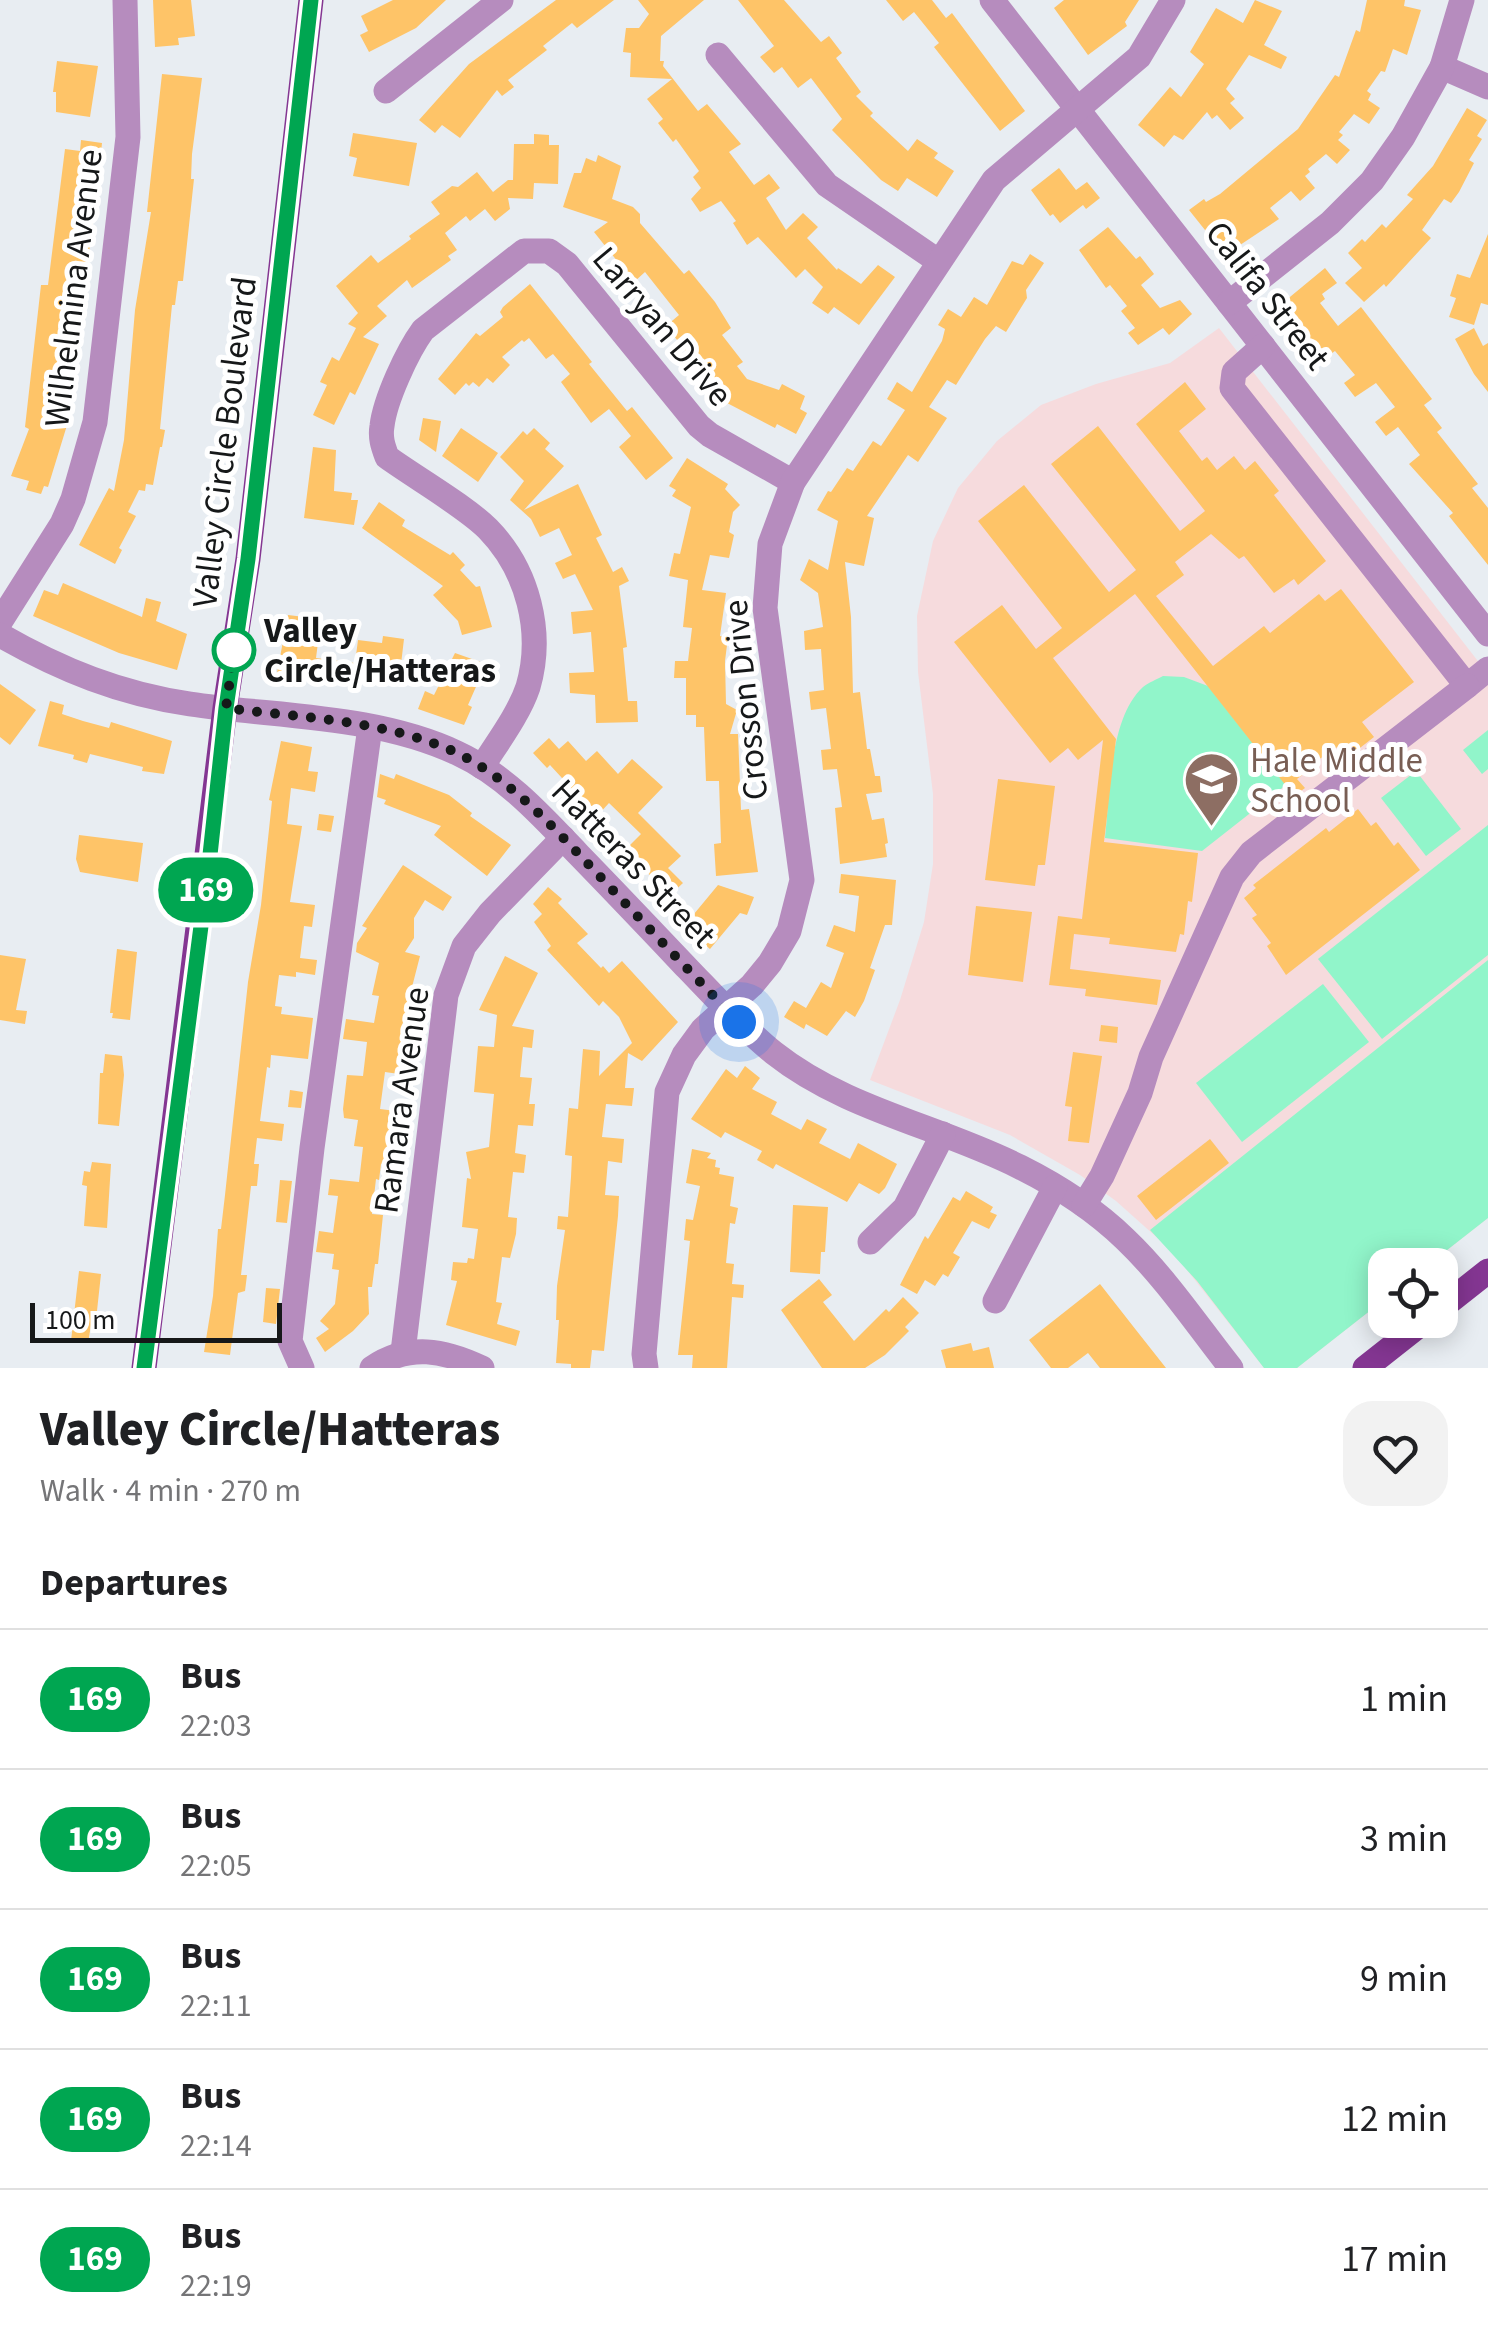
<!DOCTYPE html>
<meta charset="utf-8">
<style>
:root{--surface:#fff;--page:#f2f2f2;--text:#202124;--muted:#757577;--line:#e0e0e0}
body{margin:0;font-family:"Source Sans 3",sans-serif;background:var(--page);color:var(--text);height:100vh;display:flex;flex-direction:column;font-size:38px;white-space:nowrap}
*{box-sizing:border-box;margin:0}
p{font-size:32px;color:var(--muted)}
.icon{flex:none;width:55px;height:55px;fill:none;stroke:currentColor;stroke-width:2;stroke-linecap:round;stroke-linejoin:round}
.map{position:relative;height:1368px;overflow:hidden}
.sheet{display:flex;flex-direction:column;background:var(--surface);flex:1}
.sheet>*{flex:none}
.badge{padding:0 20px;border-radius:32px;font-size:35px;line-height:65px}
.tools{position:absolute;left:1368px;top:1248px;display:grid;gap:20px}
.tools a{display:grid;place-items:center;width:90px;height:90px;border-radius:20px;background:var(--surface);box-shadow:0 5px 25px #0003;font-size:50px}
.scale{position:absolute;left:30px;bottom:25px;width:252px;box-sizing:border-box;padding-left:10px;border:5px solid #161819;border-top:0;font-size:28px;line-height:35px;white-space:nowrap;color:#161819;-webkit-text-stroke:8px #fff;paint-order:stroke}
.you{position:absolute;width:50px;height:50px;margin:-25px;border:8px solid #fff;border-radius:50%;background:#1a73e8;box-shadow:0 0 0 15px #1a73e833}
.map>.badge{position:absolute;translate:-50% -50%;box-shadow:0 0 0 5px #fff}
h2{padding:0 40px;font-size:38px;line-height:90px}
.round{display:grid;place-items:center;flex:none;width:105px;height:105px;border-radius:30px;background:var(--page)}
.overview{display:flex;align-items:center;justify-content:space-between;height:170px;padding:0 40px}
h1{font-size:48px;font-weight:800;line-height:75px}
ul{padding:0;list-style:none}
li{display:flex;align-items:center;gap:30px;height:140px;padding:0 40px;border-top:2px solid var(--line)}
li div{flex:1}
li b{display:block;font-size:38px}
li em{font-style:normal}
li .badge{min-width:110px;font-weight:700;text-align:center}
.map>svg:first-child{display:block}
</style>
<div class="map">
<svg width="1488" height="1368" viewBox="0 0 1488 1368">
<rect width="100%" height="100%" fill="#e8edf2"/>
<polygon fill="#f6dbdd" points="1219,328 1488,674 1488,1218 1428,1265 1385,1265 1385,1299 1297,1368 1264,1368 1172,1251 1116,1201 1080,1175 1010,1135 870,1080 900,1000 924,922 933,864 933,794 918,672 917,616 933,541 958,488 997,441 1041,405 1096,384 1170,363"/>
<g fill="#91f5ca">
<path d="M1163,676L1184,677L1208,686L1286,785L1202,851L1105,838C1110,795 1109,718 1143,687C1148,683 1157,679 1163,676Z"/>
<polygon points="1488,730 1488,769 1482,774 1463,750"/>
<polygon points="1416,771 1461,829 1426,856 1381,798"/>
<polygon points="1488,825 1488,955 1382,1039 1318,959"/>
<polygon points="1488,960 1488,1218 1428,1265 1385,1265 1385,1299 1297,1368 1264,1368 1197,1281 1150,1230"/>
<polygon points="1323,984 1369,1042 1242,1142 1196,1083"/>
</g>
<g fill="#fec468">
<polygon points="153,0 191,0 195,36 178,38 179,45 155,47"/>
<polygon points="393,0 446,0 416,28 369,52 360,35 368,31 361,16"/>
<polygon points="556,0 614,0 577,28 572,23 543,46 547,50 508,80 514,87 502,96 497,90 460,138 442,125 435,133 419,120 469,64"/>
<polygon points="638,0 704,0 661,36 660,61 664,61 663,66 698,111 707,104 741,144 729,152 754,185 769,174 780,188 766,198 786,230 803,213 818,227 807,238 837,270 838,268 861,284 878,265 895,277 859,325 834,307 828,314 812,303 823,287 805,269 796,278 758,237 747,245 733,223 736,221 721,201 700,212 691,199 701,188 693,177 699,171 676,139 673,142 658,123 663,119 647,99 672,79 630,77 631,53 623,52 626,28 639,28 649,14"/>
<polygon points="738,0 784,0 821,42 829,36 842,53 836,58 861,92 856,96 873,113 870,116 908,151 917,139 938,153 934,158 954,171 937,197 907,178 898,191 881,180 832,130 842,119 811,78 798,88 782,67 774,73 760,57 774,46"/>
<polygon points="886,0 932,0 946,18 952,13 1025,111 1000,131 934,47 939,43 914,12 903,21"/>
<polygon points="1064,0 1139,0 1125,22 1127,26 1088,55 1054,8"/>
<polygon points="1255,0 1282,11 1264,45 1287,57 1281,69 1249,55 1226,89 1235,99 1230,103 1244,118 1230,130 1217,115 1212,119 1207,112 1183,140 1174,135 1164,147 1138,125 1170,87 1181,97 1204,64 1190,52 1216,8 1243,23"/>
<polygon points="1367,0 1405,0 1404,6 1421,10 1407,55 1393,49 1385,72 1381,71 1367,91 1371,94 1368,100 1380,108 1369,124 1354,114 1339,132 1343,135 1338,140 1350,150 1337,164 1326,154 1308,169 1310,172 1305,176 1315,188 1300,201 1291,191 1270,208 1279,219 1225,255 1189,210 1204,199 1206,202 1220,194 1298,129 1335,75 1339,77 1356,30 1360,32"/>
<polygon points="57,61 98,66 90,117 56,112 56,92 53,92"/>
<polygon points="162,74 202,78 192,154 191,179 194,179 183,281 178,281 175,305 172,305 160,429 165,430 162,447 160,447 153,485 146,484 145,491 139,490 128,512 136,516 119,548 122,550 115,564 79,545 109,488 114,491 124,440 135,310 151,212 147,212"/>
<polygon points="1467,108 1487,120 1477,136 1482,139 1469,160 1474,163 1459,192 1451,203 1444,199 1422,230 1431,238 1386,287 1384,284 1364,302 1345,283 1362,268 1348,253 1362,239 1365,242 1382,224 1386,228 1413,199 1407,195 1433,166"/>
<polygon points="353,133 417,143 409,186 353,176 357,158 349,156"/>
<polygon points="534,134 549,135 549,145 559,145 558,184 534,183 533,199 508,198 510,209 495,221 485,209 470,221 466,216 445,233 457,250 448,256 451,260 412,288 407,280 377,306 387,316 363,337 379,344 355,395 350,392 334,425 313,415 327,385 320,382 332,357 339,361 356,328 348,324 358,313 336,286 371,255 378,263 411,239 409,236 440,214 431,202 452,186 458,187 477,172 493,192 508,180 513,180 514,144 534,144"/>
<polygon points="81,140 102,143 99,173 68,422 48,487 44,486 41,494 26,490 29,481 11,476 29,429 25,427 41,285 48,285 65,149 80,151"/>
<polygon points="598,155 621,166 612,199 633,207 640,214 640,223 684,274 689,270 715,302 731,328 722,335 743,362 737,366 747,379 779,390 782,384 805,396 800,409 807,413 796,434 777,424 775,428 727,403 666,326 679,315 645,272 634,282 594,232 608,222 563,207 574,173 581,173 586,158 596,162"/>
<polygon points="1059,168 1076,190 1087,182 1100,198 1086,209 1083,205 1060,223 1053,214 1050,216 1031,190"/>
<polygon points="1108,227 1136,259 1140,256 1154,274 1141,285 1160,308 1180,300 1192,314 1169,335 1163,328 1138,345 1128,333 1135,328 1121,311 1127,306 1110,285 1106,288 1079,250"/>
<polygon points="1488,234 1488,305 1481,303 1474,325 1449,317 1456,298 1450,296 1457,274 1470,278"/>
<polygon points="1030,254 1044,263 1026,290 1027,298 1006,332 996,326 985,339 956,385 947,380 929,407 947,418 918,462 908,455 867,516 874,518 864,566 845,562 851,617 853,693 860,692 867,749 870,749 875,776 880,776 882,792 866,794 872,820 884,818 888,843 885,844 887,857 840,864 835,808 842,807 837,769 823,770 821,750 831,749 826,708 811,710 809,692 824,690 821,649 805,650 804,631 823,627 818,593 800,580 809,559 828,570 838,521 817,510 828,491 831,492 847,468 853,471 873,441 881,446 905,410 887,399 897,382 912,392 942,341 945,329 938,325 948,309 961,317 974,297 987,305 1012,261 1023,265"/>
<polygon points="1325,268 1337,283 1322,294 1325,299 1320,303 1338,326 1361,307 1432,399 1424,405 1442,428 1437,432 1478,484 1472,488 1488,508 1488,565 1449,516 1453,513 1409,464 1420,455 1398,427 1386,436 1375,422 1395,407 1376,383 1355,397 1344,383 1355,375 1335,351 1325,358 1279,306"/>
<polygon points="530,284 592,362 589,364 627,411 632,407 673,458 646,480 619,447 631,436 609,409 591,423 561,382 570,374 553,354 546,359 529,338 524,342 522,340 502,357 510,365 493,383 487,378 479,387 473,382 469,386 466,383 455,395 438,379 476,333 480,336 503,317 500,312 503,307"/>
<polygon points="1474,328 1483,346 1488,343 1488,392 1474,374 1455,339"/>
<polygon points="1185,382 1206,409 1179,431 1202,461 1207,457 1217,470 1234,456 1245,470 1255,461 1279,491 1274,495 1326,561 1298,585 1294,579 1274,593 1244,556 1239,559 1211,534 1175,562 1184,575 1156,596 1213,666 1264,626 1270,633 1319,594 1325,601 1341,589 1414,682 1362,722 1374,737 1356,751 1350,743 1342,750 1339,746 1303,770 1305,773 1297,779 1305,788 1294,796 1135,594 1053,658 1116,739 1104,842 1198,853 1192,902 1188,901 1184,935 1180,934 1176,952 1109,944 1110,938 1074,934 1070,969 1161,980 1157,1005 1085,996 1086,989 1049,985 1058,916 1082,919 1103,740 1078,760 1068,748 1050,763 954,642 1002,605 1036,649 1062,628 978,521 1024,485 1109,592 1136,570 1051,464 1098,426 1180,531 1205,511 1136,424"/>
<polygon points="423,418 441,421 436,452 419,440"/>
<polygon points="461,428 498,453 478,482 442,456"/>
<polygon points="534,428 550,443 545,449 564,466 524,510 578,484 602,535 596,538 613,572 622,567 629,581 619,586 627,647 623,648 628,701 637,701 638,722 596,723 595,695 570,693 569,673 594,672 591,632 573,634 571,612 593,610 575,574 563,579 555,563 572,555 559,528 540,537 531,519 510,500 524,481 500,457 523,431 527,435"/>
<polygon points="313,447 336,450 334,491 352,493 351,500 358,500 354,525 304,518"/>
<polygon points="687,458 728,484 725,489 740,505 733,512 729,532 734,535 729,558 710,555 702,590 726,593 720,636 728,637 725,661 726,704 737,710 730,734 738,734 741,810 749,809 758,872 716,876 714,844 721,843 719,781 706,781 704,727 696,727 696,715 686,715 686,678 674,678 675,661 688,661 692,628 683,627 688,580 669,576 674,553 680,554 691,507 672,496 676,490 669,486"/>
<polygon points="379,502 405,520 402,526 450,555 453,552 465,565 460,570 476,587 480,586 492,627 462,635 458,621 433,595 443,586 362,528"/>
<polygon points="63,583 142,617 146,598 161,602 156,621 187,634 177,670 119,653 33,616 44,590 58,595"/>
<polygon points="288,615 321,619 316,658 355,663 358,640 382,643 383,636 404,639 399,681 372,678 372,683 355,681 354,684 277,673"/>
<polygon points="455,653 486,664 468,705 472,707 464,725 418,709 425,691 434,695"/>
<polygon points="0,684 36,710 10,745 0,737"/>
<polygon points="50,701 64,705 62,714 83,721 109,728 111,722 172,741 164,774 142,771 143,767 90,754 87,763 73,759 74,755 38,746"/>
<polygon points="549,738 559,749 568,741 586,761 597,751 618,774 632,759 663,787 638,813 681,856 668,868 683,883 668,897 627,848 641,834 609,803 597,816 550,765 547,768 533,753"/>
<polygon points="281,741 312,747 308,771 318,772 315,792 291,788 287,824 302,826 290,902 315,905 312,927 304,926 300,958 317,960 315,975 296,972 296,977 279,975 275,1006 282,1007 281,1014 313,1018 308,1059 271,1055 270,1068 267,1067 260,1121 284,1124 282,1141 257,1138 254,1164 259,1164 257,1186 251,1186 241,1275 247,1275 245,1291 238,1293 230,1355 204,1352 213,1296 218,1229 221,1229 225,1195 248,982 261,905 272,801 269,800"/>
<polygon points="380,774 394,779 396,774 449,795 472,813 470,816 511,845 487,876 434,835 441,826 384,804 386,800 377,797"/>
<polygon points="998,779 1055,786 1045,865 1038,865 1035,886 985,880"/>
<polygon points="1358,809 1371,826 1376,822 1394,846 1398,842 1420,870 1286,975 1267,946 1271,943 1252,918 1257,915 1244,898 1256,888 1253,885 1326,828 1329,832"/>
<polygon points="319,814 334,816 331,832 317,830"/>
<polygon points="79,835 143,843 138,882 80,872 76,859"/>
<polygon points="403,865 452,897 443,911 425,900 414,918 414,938 405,952 420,956 402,1026 405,1026 399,1074 385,1072 380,1109 396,1111 395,1128 391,1127 387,1165 381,1164 379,1180 376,1179 372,1214 383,1215 378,1264 375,1264 372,1287 368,1287 369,1314 353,1331 325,1352 316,1338 329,1329 320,1321 335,1304 339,1270 332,1269 334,1254 316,1252 319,1231 333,1233 338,1196 328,1195 330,1179 359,1182 363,1147 354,1146 358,1120 344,1118 343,1109 347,1075 363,1076 367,1042 343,1039 346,1019 374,1023 379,996 372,995 379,963 356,952 357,943 367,928 362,926"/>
<polygon points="841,874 896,880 892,925 885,925 870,968 875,970 864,1001 855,1017 846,1011 827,1036 806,1024 804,1029 784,1017 794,1001 806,1008 821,982 831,988 844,953 826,946 834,925 855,932 859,896 839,893"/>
<polygon points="718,885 754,897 747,915 740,913 710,949 678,922 689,909 694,914"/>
<polygon points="548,887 562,899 558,903 588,934 577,943 601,968 603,966 609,973 622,961 678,1022 642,1061 628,1053 625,1088 634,1088 632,1106 606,1104 602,1137 624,1139 622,1163 608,1161 605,1195 619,1196 618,1216 604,1351 592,1350 590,1368 571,1368 571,1364 556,1363 559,1320 556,1320 557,1286 565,1230 557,1229 558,1216 568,1217 571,1177 572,1156 565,1155 569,1108 578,1109 583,1049 600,1051 599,1076 632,1043 619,1017 603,1001 599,1006 547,950 551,946 534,922 542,914 533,904"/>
<polygon points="976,906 1032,912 1023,982 968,975"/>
<polygon points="117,949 137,952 130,1020 112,1018 113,1013 110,1013"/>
<polygon points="0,955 26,959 16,1010 27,1011 25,1024 0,1020"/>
<polygon points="505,956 538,973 512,1026 534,1030 532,1048 523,1047 520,1077 532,1078 529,1104 535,1104 533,1126 518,1125 515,1153 526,1155 524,1173 513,1172 508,1217 517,1218 516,1234 510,1258 502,1257 496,1302 502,1303 497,1324 520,1331 516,1346 446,1325 457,1281 451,1280 453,1262 467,1263 468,1258 474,1259 478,1229 462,1227 467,1178 471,1179 466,1152 489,1147 494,1094 474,1092 478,1046 494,1047 497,1015 479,1010"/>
<polygon points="1101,1025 1118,1027 1117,1043 1099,1041"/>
<polygon points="1073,1052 1102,1056 1089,1143 1068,1141 1072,1107 1065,1106"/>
<polygon points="105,1054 122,1056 124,1075 119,1126 98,1124 100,1073 103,1073"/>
<polygon points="745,1066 760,1078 752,1089 777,1102 771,1114 801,1130 807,1119 827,1129 819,1143 850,1159 858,1143 897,1164 885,1188 879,1194 859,1183 847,1202 776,1164 773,1169 757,1160 762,1151 725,1132 721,1138 691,1119 726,1069 737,1078"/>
<polygon points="290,1090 303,1092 301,1108 288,1107"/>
<polygon points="1210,1139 1229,1163 1156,1220 1137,1196"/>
<polygon points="692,1149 711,1153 707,1158 716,1160 715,1167 720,1168 719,1174 734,1177 730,1206 738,1208 735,1224 730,1223 726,1263 734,1264 732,1284 744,1285 743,1298 732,1297 727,1368 692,1368 693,1355 678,1355 690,1241 684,1240 686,1219 693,1220 700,1186 686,1183"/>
<polygon points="92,1162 111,1164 107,1228 84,1226 87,1186 82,1185 84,1171 90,1172"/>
<polygon points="280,1180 292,1181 287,1223 276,1222"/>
<polygon points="966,1191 993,1207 990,1212 997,1215 989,1229 972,1221 953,1253 960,1257 948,1277 943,1274 935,1286 925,1280 917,1294 900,1285 925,1236 928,1239 953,1197 960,1201"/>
<polygon points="793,1205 828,1207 825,1252 821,1252 820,1274 790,1272"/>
<polygon points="79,1271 101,1274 96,1320 91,1325 88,1343 71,1341"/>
<polygon points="819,1279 832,1295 823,1302 854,1341 886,1309 889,1312 903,1297 919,1313 905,1327 909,1331 885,1355 865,1368 822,1368 781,1310"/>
<polygon points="1100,1284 1136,1330 1166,1368 1100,1368 1088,1353 1068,1368 1051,1368 1029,1340"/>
<polygon points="266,1288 280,1289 276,1324 263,1322"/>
<polygon points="971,1343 973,1351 989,1347 994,1368 946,1368 941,1350"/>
</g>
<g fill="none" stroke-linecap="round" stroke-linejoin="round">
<g stroke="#b68cbe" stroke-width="25">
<polyline points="992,0 1488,634"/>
<polyline points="718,55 827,185 938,261"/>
<polyline points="1442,67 1488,87"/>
<polyline points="386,91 501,0"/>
<polyline points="1229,303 1330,223 1372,181 1403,137 1442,67 1462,0"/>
<polyline points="1263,346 1234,372 1232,388 1467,686 1488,669"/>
<polyline points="0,622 62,524 73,499 95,422 128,137 125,0"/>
<path d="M0,635C61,670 121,694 190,704C278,717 376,715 457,753C505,775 542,816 578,854C615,892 651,930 688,969C715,997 743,1028 774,1053C846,1110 939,1126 1020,1167C1058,1186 1095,1210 1125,1239C1165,1277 1197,1325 1231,1368"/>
<path d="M482,767C497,743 519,714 528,687C544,632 528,570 488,529C465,506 416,478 387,457C383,446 380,438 382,426C385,400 407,352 423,330L524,251H549L567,264L699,426L710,435L793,482"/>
<polyline points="1084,1205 1102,1176 1140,1093 1151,1057 1232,877 1251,853 1467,686"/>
<polyline points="870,1242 905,1208 943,1134"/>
<polyline points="995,1301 1055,1187"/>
<polyline points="403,1352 446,995 464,946 490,913 563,838"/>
<polyline points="302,1368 290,1341 312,1148 370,727"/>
<path d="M372,1368C409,1343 444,1350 482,1368"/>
<polyline points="646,1368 644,1354 667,1092 684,1055 703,1029 752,985 770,963 789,931 802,880 765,608 770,544 793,482 994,180 1139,57 1173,0"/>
</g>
<g stroke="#843692" stroke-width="25">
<polyline points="1440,1309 1488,1271"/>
<polyline points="144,1368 225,708 248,559 311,0"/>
<polyline points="1365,1368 1426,1320"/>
</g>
</g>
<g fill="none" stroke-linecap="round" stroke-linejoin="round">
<defs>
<polyline id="line" points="144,1368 209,864 226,708 248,559 311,0"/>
</defs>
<use href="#line" stroke="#fff" stroke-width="22"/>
<use href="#line" stroke="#00a651" stroke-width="15"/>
<path stroke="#161819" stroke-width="10" stroke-dasharray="0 18" d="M234,650L226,708C302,718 387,720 457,753C510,779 551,825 591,867C640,919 689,971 739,1022"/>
</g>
<defs>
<symbol id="school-pin" viewBox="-11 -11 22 30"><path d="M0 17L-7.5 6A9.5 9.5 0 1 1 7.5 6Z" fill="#8d6e63" stroke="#fff"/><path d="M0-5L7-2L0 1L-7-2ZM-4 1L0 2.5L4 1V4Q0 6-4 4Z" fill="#fff"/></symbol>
</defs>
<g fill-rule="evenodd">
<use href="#school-pin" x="1180" y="748" width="63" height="86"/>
</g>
<circle fill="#fff" stroke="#00a651" stroke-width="5" cx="234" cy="650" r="20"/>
<g text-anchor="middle" stroke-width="10" stroke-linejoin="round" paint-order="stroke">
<g font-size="35" fill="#161819" stroke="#fff">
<text transform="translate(73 288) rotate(-83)" y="12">Wilhelmina Avenue</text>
<text transform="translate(1268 295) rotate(52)" y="12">Califa Street</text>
<text transform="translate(663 326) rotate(50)" y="12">Larryan Drive</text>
<text transform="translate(224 442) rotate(-83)" y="12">Valley Circle Boulevard</text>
<text transform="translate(745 700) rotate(-96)" y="12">Crosson Drive</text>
<text transform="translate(634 863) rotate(46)" y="12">Hatteras Street</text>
<text transform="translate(401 1100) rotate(-82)" y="12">Ramara Avenue</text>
</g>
<g font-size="35" font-weight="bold" fill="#161819" stroke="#fff" text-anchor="start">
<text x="264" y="642">Valley<tspan x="264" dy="40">Circle/Hatteras</tspan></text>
</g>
<g font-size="35" fill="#785e54" stroke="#fff" text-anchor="start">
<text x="1250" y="772">Hale Middle<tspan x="1250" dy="40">School</tspan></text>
</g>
</g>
</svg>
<div class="tools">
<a><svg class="icon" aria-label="locate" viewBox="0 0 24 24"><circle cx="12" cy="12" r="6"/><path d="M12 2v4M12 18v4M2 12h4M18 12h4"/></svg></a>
</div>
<div class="scale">100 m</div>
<div class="you" style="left:739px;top:1022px"></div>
<b class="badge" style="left:206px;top:890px;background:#00a651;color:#fff">169</b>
</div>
<section class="sheet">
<div class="overview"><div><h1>Valley Circle/Hatteras</h1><p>Walk · 4 min · 270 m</p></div><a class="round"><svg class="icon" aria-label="heart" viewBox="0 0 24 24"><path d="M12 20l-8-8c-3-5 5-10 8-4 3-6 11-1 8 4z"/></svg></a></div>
<h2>Departures</h2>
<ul>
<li><span class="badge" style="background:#00a651;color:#fff">169</span><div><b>Bus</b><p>22:03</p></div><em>1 min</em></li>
<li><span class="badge" style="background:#00a651;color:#fff">169</span><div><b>Bus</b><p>22:05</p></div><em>3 min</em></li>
<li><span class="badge" style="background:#00a651;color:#fff">169</span><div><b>Bus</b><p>22:11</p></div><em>9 min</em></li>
<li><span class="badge" style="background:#00a651;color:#fff">169</span><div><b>Bus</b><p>22:14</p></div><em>12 min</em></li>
<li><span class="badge" style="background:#00a651;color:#fff">169</span><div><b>Bus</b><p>22:19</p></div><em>17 min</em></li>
</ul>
</section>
